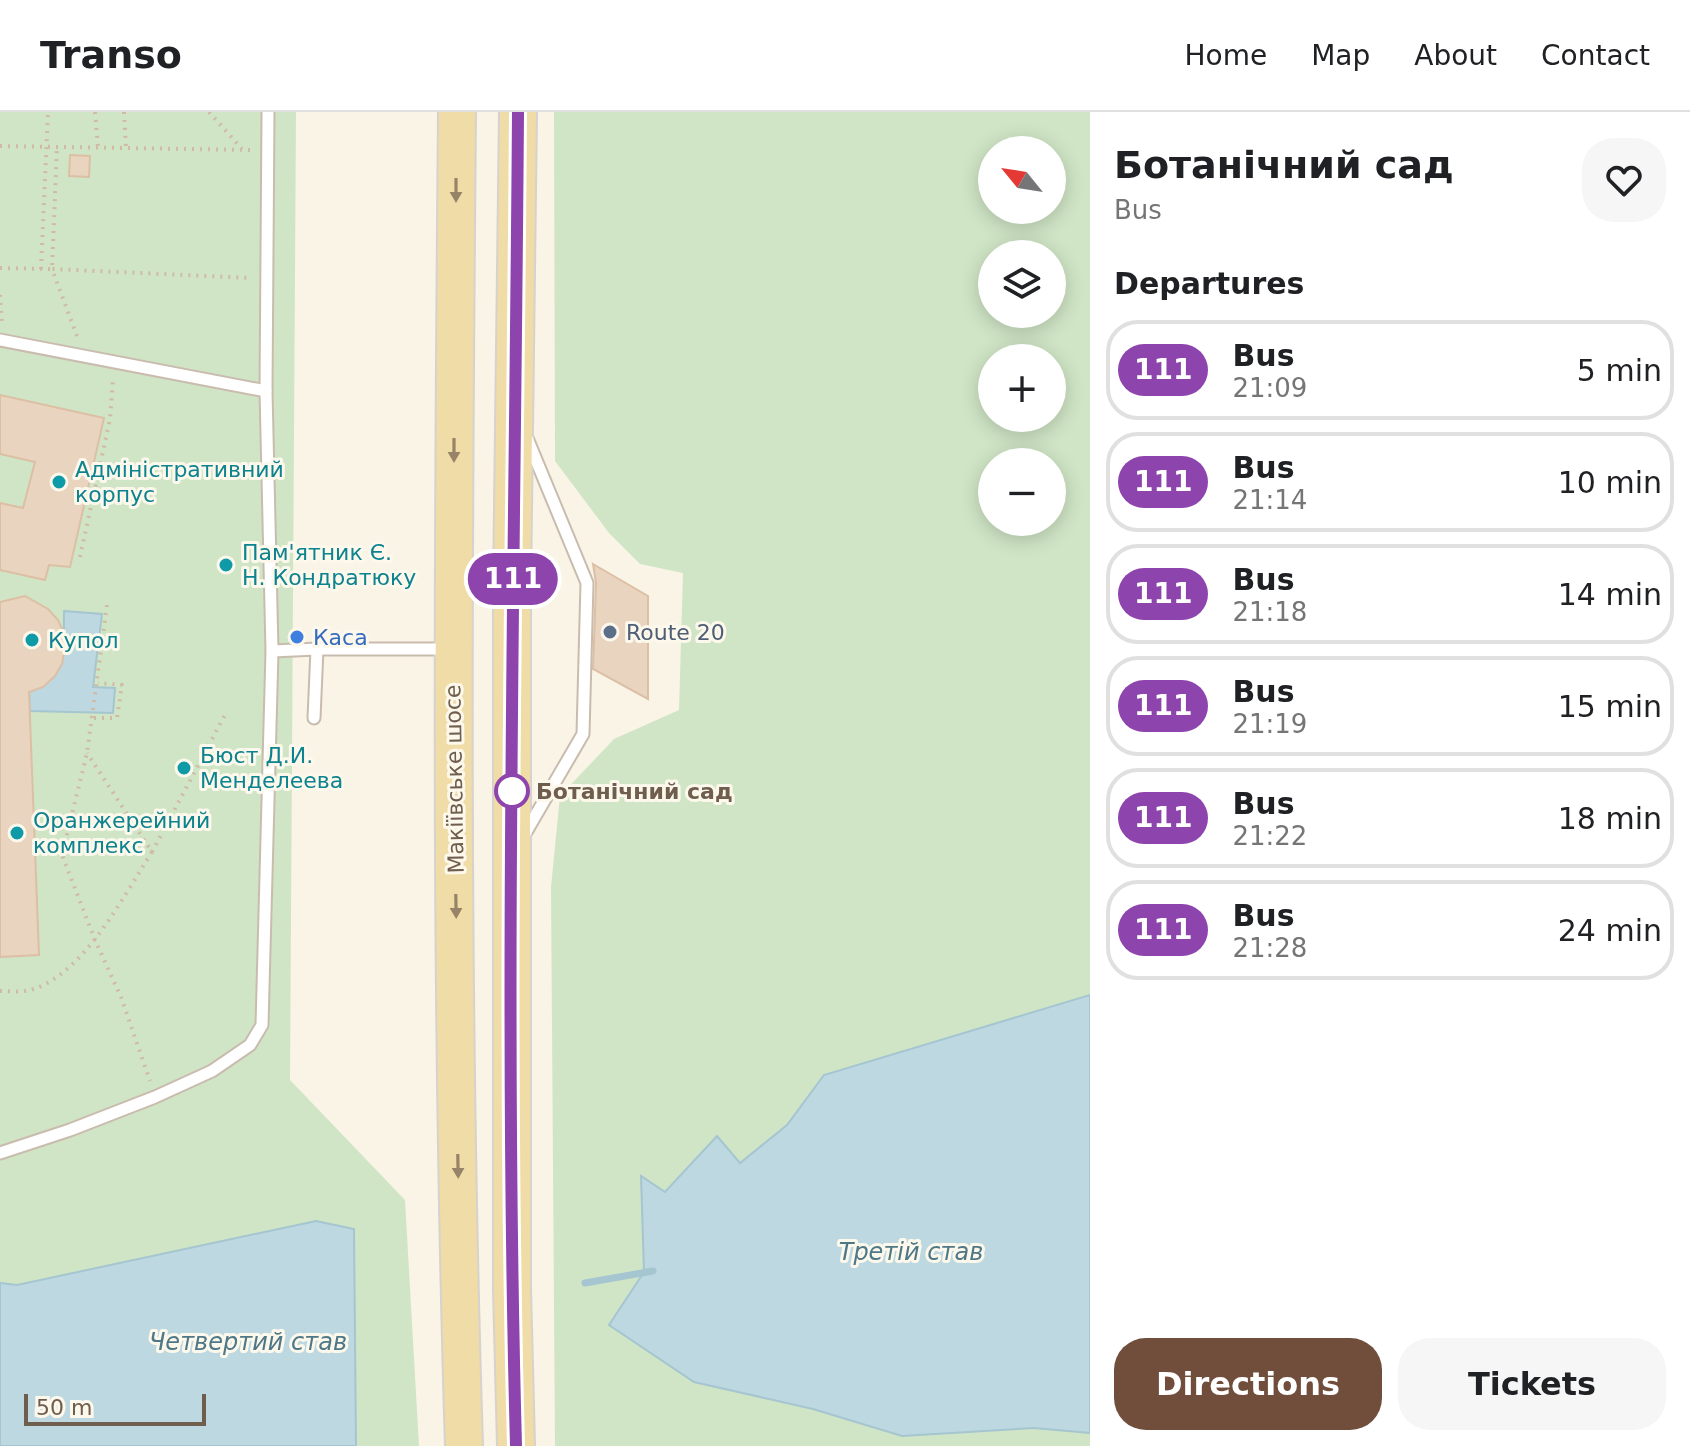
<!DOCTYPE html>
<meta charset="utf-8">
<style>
:root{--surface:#fff;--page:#f6f6f6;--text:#202124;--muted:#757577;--line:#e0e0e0;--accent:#714d3c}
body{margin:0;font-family:"DejaVu Sans",sans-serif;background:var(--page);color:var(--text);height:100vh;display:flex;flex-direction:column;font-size:30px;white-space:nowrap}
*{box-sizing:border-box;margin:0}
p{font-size:26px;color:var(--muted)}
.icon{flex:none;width:44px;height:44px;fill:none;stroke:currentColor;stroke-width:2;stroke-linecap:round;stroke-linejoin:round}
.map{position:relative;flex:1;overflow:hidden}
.drawer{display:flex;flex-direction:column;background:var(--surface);width:600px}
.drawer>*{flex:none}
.badge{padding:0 16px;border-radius:26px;font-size:28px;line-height:52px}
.needle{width:52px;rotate:300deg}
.fabs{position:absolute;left:978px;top:24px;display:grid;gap:16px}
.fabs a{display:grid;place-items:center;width:88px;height:88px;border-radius:50%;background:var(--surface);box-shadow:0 4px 20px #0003;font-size:40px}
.scale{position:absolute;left:24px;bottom:20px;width:182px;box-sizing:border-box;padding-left:8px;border:4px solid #6f5d4e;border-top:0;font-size:22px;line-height:28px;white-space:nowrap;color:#6f5d4e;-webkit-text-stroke:6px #fdf8ec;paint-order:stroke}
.map>.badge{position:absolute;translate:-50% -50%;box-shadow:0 0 0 4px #fff}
h2{padding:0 24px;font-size:30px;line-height:72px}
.round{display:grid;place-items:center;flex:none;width:84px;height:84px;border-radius:32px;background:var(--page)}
.head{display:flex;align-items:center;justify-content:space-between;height:136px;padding:0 24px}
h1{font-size:38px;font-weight:700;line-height:60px}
.primary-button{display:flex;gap:16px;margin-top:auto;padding:16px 24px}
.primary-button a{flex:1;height:92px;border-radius:32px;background:var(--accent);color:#fff;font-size:32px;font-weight:700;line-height:92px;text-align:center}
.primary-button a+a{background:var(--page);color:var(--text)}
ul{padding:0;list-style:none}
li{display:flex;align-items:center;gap:24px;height:100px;margin:0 16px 12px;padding:0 8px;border:4px solid var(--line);border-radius:32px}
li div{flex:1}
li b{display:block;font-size:30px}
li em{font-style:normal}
li .badge{min-width:88px;font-weight:700;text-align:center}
header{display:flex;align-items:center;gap:48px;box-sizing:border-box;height:112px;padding:0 40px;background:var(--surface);border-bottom:2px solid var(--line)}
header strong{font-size:38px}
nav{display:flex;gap:44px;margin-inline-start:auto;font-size:28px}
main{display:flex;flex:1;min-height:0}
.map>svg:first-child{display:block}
</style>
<header>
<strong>Transo</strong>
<nav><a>Home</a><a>Map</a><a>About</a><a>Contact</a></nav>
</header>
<main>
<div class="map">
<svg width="1090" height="1334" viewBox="0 0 1090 1334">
<rect width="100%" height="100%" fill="#f9f4e6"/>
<g fill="#d0e5c6" fill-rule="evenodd">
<polygon points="0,0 296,0 290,968 405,1088 419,1334 0,1334"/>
<path d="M554,0H1090V1334H555L551,775L560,684L614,627L679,598L683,461L640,452L609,421L555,349ZM992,38H1052V98H992ZM992,142H1052V202H992ZM992,246H1052V306H992ZM992,350H1052V410H992Z"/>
</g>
<g fill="#bdd8e0" stroke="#a5c5d1" stroke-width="2">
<path d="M64,499L102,502L93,575L115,576L113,601L30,599L29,580C71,563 63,538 64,499Z"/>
<polygon points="1090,883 1090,1321 1034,1316 902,1324 813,1297 694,1270 609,1213 644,1160 641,1064 665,1080 717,1024 740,1051 787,1013 824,963"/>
<polygon points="316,1109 354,1117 356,1334 0,1334 0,1171 17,1173"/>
</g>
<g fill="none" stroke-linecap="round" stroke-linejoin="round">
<polyline stroke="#a5c5d1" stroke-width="7" points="585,1171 653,1159"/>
</g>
<g fill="#e9d4bf" stroke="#dcbfa4" stroke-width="2">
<polygon points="70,43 90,44 89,65 69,64"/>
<polygon points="0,283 104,306 70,455 49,453 45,468 0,458 0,391 23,396 35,350 0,342"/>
<polygon points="593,452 648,484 648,587 593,557 596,471"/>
<polygon points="25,484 48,497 58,508 64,521 65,536 62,552 55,564 43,575 29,580 39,843 0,845 0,490"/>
</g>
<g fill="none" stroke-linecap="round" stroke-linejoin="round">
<defs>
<g id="service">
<polyline points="0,228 266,279 272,539 317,537"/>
<polyline points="266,279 268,0"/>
<polyline points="314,606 317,537 449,537"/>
<polyline points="523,725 583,622 587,471 527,326"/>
<polyline points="0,1041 70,1018 155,985 212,959 250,933 262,913 272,539"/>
</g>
<g id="primary">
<path d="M457,0C453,445 450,890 464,1334"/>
<polyline points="516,1334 512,1176 512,475 518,0"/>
</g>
</defs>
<use href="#service" stroke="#c9bcae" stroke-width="15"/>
<use href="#primary" stroke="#d7d2cd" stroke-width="40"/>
<g stroke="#d0baa5" stroke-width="4" stroke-dasharray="2 6" stroke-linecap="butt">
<polyline points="95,0 98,35"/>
<polyline points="124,0 126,36"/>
<polyline points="209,0 242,37"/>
<polyline points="0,34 252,38"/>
<polyline points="0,156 52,157 57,35"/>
<polyline points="41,157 48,0"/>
<polyline points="0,183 2,212"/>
<polyline points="77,224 52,157 252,166"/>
<polyline points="80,445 110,307 113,267"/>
<polyline points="107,493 87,641 62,743 95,828 121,885 150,969"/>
<polyline points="94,606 117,606 122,573 98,571"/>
<polyline points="152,740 227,599"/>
<path d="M0,879C8,879 17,880 25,879C80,870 124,783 152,740L87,641"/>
</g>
<use href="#service" stroke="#fff" stroke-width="11"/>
<use href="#primary" stroke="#f0dca6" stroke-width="36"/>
</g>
<defs><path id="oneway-solid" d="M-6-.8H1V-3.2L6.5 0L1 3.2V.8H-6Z" transform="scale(2)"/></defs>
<g fill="#968368">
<use href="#oneway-solid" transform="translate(456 78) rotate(90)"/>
<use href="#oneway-solid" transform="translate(454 338) rotate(90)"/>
<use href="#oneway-solid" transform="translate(456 794) rotate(89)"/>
<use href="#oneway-solid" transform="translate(458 1054) rotate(89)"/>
</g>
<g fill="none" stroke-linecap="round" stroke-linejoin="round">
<defs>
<path id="line" d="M516,1334C504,890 515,445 518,0"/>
</defs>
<use href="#line" stroke="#fff" stroke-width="18"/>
<use href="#line" stroke="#8e44ad" stroke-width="12"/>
</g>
<g fill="#0f9aa8" stroke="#fdf8ec" stroke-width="3">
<circle cx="59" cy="370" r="8"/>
<circle cx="226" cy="453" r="8"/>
<circle cx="32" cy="528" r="8"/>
<circle cx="184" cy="656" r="8"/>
<circle cx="17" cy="721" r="8"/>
</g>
<circle fill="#5c6f8a" stroke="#fdf8ec" stroke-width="3" cx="610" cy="520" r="8"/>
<circle fill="#3f7fe0" stroke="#fdf8ec" stroke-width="3" cx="297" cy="525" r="8"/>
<circle fill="#fff" stroke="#8e44ad" stroke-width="4" cx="512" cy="679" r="16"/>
<g text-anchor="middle" stroke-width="6" stroke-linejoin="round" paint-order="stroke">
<g font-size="22" fill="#0d838f" stroke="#fdf8ec" text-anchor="start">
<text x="75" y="365">Адміністративний<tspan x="75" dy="25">корпус</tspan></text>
<text x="242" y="448">Пам'ятник Є.<tspan x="242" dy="25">Н. Кондратюку</tspan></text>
<text x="48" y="536">Купол</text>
<text x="200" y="651">Бюст Д.И.<tspan x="200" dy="25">Менделеева</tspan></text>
<text x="33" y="716">Оранжерейний<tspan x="33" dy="25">комплекс</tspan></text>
</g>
<g font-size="22" fill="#4e5e75" stroke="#fdf8ec" text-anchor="start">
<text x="626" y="528">Route 20</text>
</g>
<g font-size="22" fill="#366cbe" stroke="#fdf8ec" text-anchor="start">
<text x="313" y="533">Каса</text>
</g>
<g font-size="22" fill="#6f5d4e" stroke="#fdf8ec">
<text transform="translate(454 667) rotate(-91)" y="8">Макіївське шосе</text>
</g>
<g font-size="22" font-weight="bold" fill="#6f5d4e" stroke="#fdf8ec" text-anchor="start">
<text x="536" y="687">Ботанічний сад</text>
</g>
<g font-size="24" font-style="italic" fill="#4e7887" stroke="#fdf8ec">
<text x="911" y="1148">Третій став</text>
<text x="248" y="1238">Четвертий став</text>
</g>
</g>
</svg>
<div class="fabs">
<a><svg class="needle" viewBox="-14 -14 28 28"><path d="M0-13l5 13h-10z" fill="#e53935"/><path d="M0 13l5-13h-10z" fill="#757577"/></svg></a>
<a><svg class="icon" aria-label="layers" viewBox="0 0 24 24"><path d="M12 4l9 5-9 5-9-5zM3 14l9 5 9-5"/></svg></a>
<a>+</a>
<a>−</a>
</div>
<div class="scale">50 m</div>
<b class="badge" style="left:513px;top:467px;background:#8e44ad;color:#fff">111</b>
</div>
<section class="drawer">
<div class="head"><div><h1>Ботанічний сад</h1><p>Bus</p></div><a class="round"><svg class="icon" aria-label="heart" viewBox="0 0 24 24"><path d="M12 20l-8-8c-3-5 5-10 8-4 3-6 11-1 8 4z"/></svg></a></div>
<h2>Departures</h2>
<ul>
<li><span class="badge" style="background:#8e44ad;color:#fff">111</span><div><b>Bus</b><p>21:09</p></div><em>5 min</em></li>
<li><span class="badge" style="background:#8e44ad;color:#fff">111</span><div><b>Bus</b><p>21:14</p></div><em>10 min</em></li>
<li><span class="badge" style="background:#8e44ad;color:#fff">111</span><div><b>Bus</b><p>21:18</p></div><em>14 min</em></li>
<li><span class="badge" style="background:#8e44ad;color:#fff">111</span><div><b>Bus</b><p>21:19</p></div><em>15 min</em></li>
<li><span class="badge" style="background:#8e44ad;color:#fff">111</span><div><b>Bus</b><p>21:22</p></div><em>18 min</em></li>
<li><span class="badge" style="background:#8e44ad;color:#fff">111</span><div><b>Bus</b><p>21:28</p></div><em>24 min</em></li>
</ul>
<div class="primary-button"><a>Directions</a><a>Tickets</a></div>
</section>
</main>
